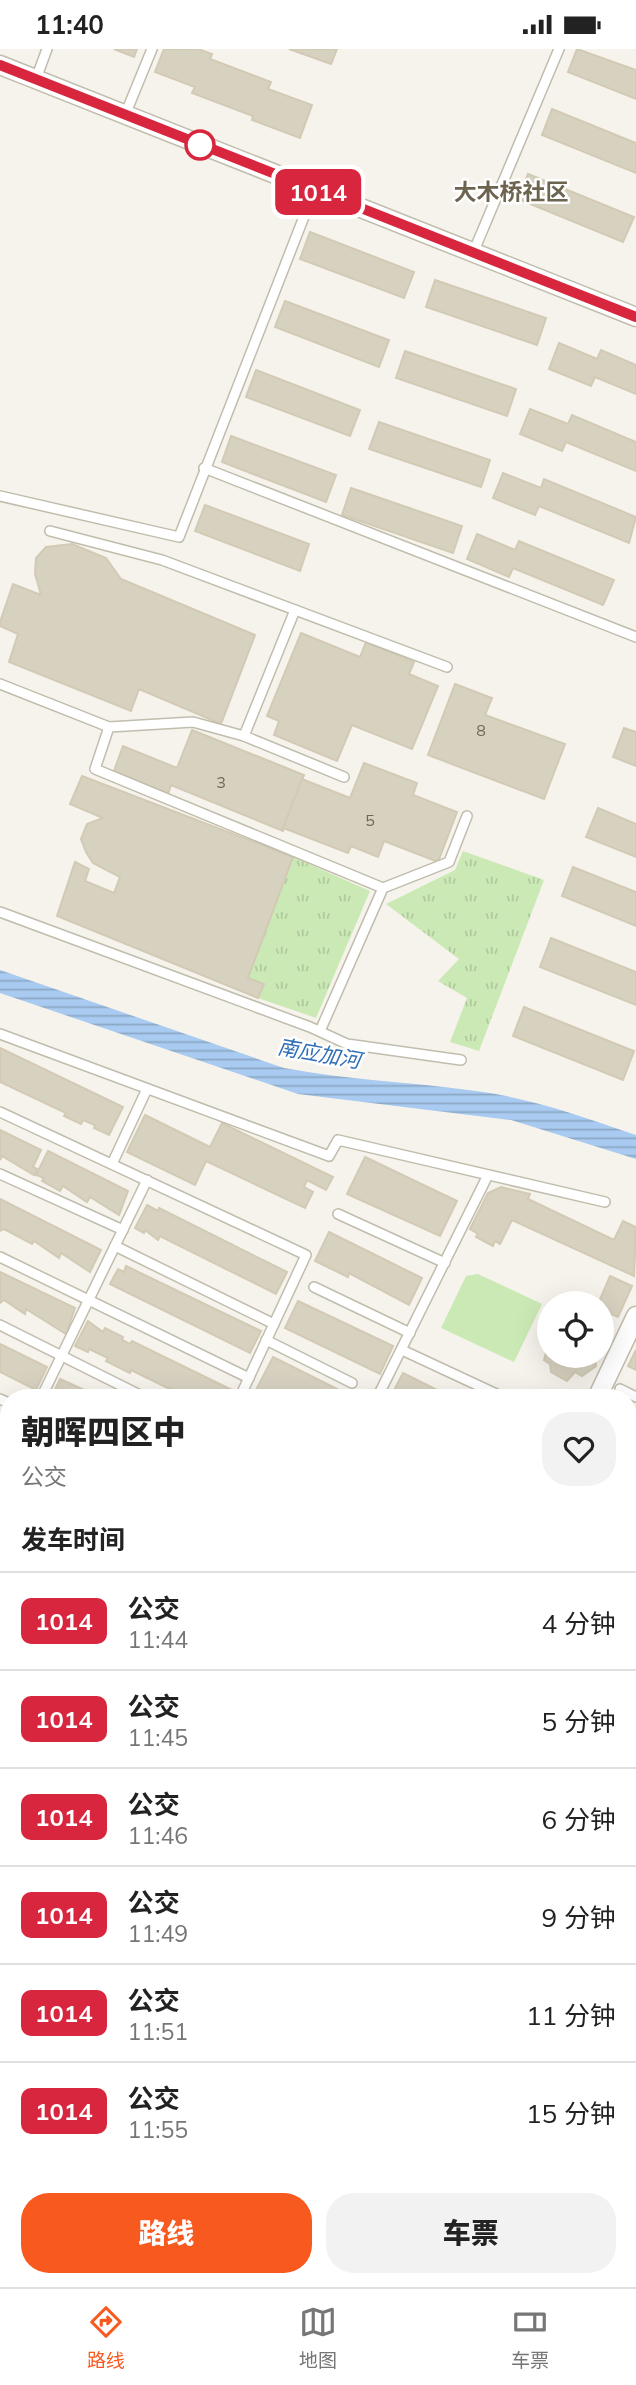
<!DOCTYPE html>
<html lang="zh">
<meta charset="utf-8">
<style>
:root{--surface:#fff;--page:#f2f2f2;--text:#222;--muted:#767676;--line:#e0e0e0;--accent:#f8591f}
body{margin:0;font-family:Mulish,"Noto Sans SC",sans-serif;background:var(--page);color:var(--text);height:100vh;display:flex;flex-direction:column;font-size:26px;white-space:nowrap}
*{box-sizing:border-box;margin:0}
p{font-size:23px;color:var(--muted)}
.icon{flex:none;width:38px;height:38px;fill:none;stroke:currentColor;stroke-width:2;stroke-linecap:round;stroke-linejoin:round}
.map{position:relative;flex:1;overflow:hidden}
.details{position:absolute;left:0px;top:1340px;width:637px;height:898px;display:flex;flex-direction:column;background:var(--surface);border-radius:28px 28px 0 0;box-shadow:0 7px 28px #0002}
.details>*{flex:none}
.badge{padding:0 14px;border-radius:10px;font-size:24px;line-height:46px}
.fabs{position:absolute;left:537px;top:1242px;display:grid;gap:14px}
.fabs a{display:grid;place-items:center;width:77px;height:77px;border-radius:50%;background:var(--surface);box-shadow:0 7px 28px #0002;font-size:35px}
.map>.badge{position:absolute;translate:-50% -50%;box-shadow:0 0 0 4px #fff}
h2{padding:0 21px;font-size:26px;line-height:63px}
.round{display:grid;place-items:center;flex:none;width:74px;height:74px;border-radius:28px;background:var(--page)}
.overview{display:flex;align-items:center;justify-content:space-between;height:119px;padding:0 21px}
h1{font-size:33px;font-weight:800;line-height:52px}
.action{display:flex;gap:14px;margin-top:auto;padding:14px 21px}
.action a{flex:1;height:80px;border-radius:28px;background:var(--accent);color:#fff;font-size:28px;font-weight:800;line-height:80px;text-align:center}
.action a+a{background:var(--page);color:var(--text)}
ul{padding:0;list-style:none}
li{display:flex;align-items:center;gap:21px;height:98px;padding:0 21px;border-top:2px solid var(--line)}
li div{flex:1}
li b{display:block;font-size:26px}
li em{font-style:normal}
li .badge{min-width:77px;font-weight:700;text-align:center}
.status{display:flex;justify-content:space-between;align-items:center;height:49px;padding:0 35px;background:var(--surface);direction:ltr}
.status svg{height:19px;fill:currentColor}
.tabs{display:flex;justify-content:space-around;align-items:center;height:98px;border-top:2px solid var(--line);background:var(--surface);font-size:19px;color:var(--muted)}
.tabs a{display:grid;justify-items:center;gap:4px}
.tabs .on{color:var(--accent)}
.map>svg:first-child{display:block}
</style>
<div class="status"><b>11:40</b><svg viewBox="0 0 49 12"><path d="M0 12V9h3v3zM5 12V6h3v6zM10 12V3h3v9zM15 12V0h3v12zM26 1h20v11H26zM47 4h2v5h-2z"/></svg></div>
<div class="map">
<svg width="636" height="2238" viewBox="0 0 636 2238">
<defs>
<pattern id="park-tufts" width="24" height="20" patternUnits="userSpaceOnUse" patternTransform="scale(1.75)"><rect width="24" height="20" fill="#cbe9b5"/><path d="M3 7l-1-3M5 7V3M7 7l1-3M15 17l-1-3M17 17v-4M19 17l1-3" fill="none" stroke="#b0c99c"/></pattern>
<pattern id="water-rules" width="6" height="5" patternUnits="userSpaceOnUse" patternTransform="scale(1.75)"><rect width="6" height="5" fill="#a9cbf1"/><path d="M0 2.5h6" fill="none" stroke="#8ca7c4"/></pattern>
</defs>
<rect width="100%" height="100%" fill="#f5f3eb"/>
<polygon fill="#cbe9b5" points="478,1225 542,1255 514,1313 441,1279 466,1227"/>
<g fill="url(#park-tufts)">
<polygon points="463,802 544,831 479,1002 450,993 467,949 438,932 459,910 386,855 455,821"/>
<polygon points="293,808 370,842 316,969 258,949 264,935 248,929"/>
<polygon points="484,2230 555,2230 554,2238 483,2238"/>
</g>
<g fill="url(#water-rules)">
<path d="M0,921L284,1019C348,1031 412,1033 476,1042C531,1049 584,1068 636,1086V1110L511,1071L298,1045L0,944Z"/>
<polygon points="636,1911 636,2238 554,2238 555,2230 628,2230 628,1938"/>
</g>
<g fill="#d7d1c0" stroke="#d2cab4" stroke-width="2">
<polygon points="114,0 137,0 134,8"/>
<polygon points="164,0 198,0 212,5 210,10 271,33 268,40 312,56 300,89 252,71 253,67 192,44 195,38 155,23"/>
<polygon points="289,0 337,0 331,15"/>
<polygon points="577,0 636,21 636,50 568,23"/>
<polygon points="552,60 636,94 636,124 542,86"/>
<polygon points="528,125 634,168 623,193 518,150"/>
<polygon points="310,183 414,223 404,249 300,210"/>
<polygon points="435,231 546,269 537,296 426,258"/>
<polygon points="285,252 389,291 379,318 275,278"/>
<polygon points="559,294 597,310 601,301 636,316 636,345 595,328 591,337 549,320"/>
<polygon points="405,302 516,340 507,367 396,329"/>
<polygon points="256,321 360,361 350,387 246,348"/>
<polygon points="530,360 568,375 572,366 636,393 636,422 566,393 562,402 520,385"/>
<polygon points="379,373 490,411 481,438 369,400"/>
<polygon points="231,387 336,426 326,453 222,413"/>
<polygon points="503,424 541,439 544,430 636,468 629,494 539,457 535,466 493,449"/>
<polygon points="351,439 462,477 453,504 342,466"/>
<polygon points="205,456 309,495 300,522 195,482"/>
<polygon points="477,485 515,501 519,492 614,531 603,556 513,519 509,528 467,510"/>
<polygon points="72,495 106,509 121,530 255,586 221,675 139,640 131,662 9,613 18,585 0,577 0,573 13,535 41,546 35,525 36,509 46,498"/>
<polygon points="301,584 360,608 366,593 414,613 409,625 438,637 412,700 352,676 337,712 274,686 279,672 267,667"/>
<polygon points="455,635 492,649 485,666 565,695 544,750 428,706"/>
<polygon points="624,679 636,683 636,717 613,708"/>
<polygon points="192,681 304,726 283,782 171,736 168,745 114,722 123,697 177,719"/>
<polygon points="364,714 417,734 413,746 457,763 438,813 384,792 378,808 351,797 348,804 283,779 302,730 350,749"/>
<polygon points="82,727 293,808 248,929 264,935 258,949 57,867 75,813 89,820 85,832 114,844 120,828 93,814 86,803 81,790 87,775 103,769 70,755"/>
<polygon points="598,759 636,775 636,808 586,788"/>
<polygon points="573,818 636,843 636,877 562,847"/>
<polygon points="551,889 636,923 636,956 540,918"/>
<polygon points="524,958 634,1002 623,1031 513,987"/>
<polygon points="0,999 123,1058 109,1086 94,1079 95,1076 83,1071 81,1075 64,1067 66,1064 0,1033"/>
<polygon points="145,1066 210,1098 222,1074 333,1128 326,1141 307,1131 304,1138 313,1143 305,1159 206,1112 195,1136 127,1103"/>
<polygon points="0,1081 41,1101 33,1118 37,1120 34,1126 2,1107 0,1111"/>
<polygon points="48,1102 128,1142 119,1166 90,1148 87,1153 63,1137 60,1142 42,1132 44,1129 36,1126"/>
<polygon points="365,1108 457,1152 440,1187 347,1145"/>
<polygon points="501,1138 530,1145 528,1150 614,1191 623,1172 636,1178 634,1227 512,1171 500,1195 495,1192 493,1197 476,1188 478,1185 470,1180 488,1144"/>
<polygon points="0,1150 101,1201 90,1223 61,1204 59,1209 34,1192 32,1195 4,1180 0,1182"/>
<polygon points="147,1156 158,1162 159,1159 287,1223 276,1245 160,1187 158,1191 145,1181 144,1184 135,1179"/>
<polygon points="329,1183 422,1229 409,1256 349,1224 348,1228 315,1212"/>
<polygon points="126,1217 261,1282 250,1304 110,1235 118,1220 124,1223"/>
<polygon points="0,1223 75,1259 66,1285 26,1260 25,1265 4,1251 0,1254"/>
<polygon points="610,1227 632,1237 618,1268 602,1261 602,1255 598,1255"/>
<polygon points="298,1252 393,1297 380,1325 285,1279"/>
<polygon points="88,1272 103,1283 105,1279 123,1288 122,1291 130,1295 132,1292 232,1341 228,1349 188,1349 131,1321 130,1324 106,1312 108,1309 89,1300 88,1303 75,1297"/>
<polygon points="550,1289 550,1307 595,1307 596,1317 582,1327 575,1323 567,1332 551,1323 550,1315 544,1311"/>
<polygon points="0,1295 47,1318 36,1341 0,1323"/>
<polygon points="636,1301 636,1321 628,1317"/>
<polygon points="273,1308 343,1343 340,1349 280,1349 274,1346 272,1349 256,1341"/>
<polygon points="403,1324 453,1349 390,1349"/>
<polygon points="60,1330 102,1349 51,1349"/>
<polygon points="628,1359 636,1363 636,1401 628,1397"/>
<polygon points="0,1379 9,1381 9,1455 0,1450"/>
<polygon points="636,1440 636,1479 635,1482 628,1478 628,1447 631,1449"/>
<polygon points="0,1506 9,1510 9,1542 0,1537"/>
<polygon points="636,1551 636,1607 631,1604 628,1610 628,1567"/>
<polygon points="9,1576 9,1602 0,1598"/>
<polygon points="628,1656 636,1660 636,1695 628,1693"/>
<polygon points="628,1729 636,1733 636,1765 628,1761"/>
<polygon points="0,1864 9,1868 9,2032 0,2048"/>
<polygon points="0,2171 9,2175 9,2223 0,2219"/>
<polygon points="23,2230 48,2230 44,2238"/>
<polygon points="245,2230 262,2230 270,2233 267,2238 242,2238"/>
<polygon points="294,2230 349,2230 368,2238 291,2238"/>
</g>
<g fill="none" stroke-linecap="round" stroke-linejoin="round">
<defs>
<g id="service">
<polyline points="36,30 47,0"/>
<polyline points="125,66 152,0"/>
<polyline points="473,204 559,0"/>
<polyline points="204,419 636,588"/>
<polyline points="0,447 179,488 314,142"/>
<polyline points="50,482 162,511 447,618"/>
<polyline points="295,561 244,687 344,728"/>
<polyline points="0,635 109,678"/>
<polyline points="244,687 193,673 109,678 95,720 383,839"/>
<polyline points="0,863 310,978 347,995 461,1011"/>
<polyline points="320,982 383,839 449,813 467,767"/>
<polyline points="0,985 329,1107 338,1091 605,1153"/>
<polyline points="0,1063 306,1206 240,1348"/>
<polyline points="112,1115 146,1042"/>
<polyline points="0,1125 123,1181"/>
<polyline points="338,1165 445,1214"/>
<polyline points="115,1197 274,1275"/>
<polyline points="0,1208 249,1329"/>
<polyline points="314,1238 410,1284"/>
<polyline points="0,1276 146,1349"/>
<polyline points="266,1291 352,1334"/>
<polyline points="402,1301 505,1349"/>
<polyline points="620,1340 636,1348"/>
<polyline points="41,1349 147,1131"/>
<polyline points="377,1349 488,1126"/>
<polyline points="0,1350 9,1354"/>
<polyline points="628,1409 636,1413"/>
<polyline points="628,1508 636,1512"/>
<polyline points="628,1537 636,1523"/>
<polyline points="0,1550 9,1554"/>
<polyline points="628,1648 636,1652"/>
<polyline points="628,1713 636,1717"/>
<polyline points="0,1847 9,1852"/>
<polyline points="628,1866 636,1851"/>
<polyline points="0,2099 9,2104"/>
<polyline points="0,2127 9,2132"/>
<polyline points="190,2230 206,2238"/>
<polyline points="225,2238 230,2230"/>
</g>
<g id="minor">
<polyline points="0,16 636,268"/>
<polyline points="597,1349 636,1267"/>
</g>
<g id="primary">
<polyline points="0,1676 9,1680"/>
<polyline points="0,1729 9,1733"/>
<polyline points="628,1981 636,1984"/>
<polyline points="628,2032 636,2035"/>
</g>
</defs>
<use href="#service" stroke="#c1bdad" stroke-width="12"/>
<use href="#minor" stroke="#c1bdad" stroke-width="21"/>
<use href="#primary" stroke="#e4cd6b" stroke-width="32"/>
<use href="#service" stroke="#fff" stroke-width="9"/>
<use href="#minor" stroke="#fff" stroke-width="18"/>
<use href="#primary" stroke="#fded9c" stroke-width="28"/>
</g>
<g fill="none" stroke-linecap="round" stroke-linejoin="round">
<defs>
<polyline id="line" points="0,16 636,268"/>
</defs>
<use href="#line" stroke="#fff" stroke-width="16"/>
<use href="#line" stroke="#d7263d" stroke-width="10"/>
</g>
<circle fill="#fff" stroke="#d7263d" stroke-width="3.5" cx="200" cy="96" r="14"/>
<g text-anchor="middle" stroke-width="5" stroke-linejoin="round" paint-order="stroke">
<g font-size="16" fill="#6d685b">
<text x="481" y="687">8</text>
<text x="221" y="739">3</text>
<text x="370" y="777">5</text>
</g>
<g font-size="21" font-style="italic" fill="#316fb6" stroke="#fff">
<text transform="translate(319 1005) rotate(10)" y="7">南应加河</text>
</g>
<g font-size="23" font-weight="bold" fill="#6d6450" stroke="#fff">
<text x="511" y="151">大木桥社区</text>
</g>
</g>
</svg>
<div class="fabs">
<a><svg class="icon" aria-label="locate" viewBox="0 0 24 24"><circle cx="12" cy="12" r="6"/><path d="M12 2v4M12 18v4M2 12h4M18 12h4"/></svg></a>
</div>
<b class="badge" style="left:318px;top:143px;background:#d7263d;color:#fff">1014</b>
<section class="details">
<div class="overview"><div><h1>朝晖四区中</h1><p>公交</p></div><a class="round"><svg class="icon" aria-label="heart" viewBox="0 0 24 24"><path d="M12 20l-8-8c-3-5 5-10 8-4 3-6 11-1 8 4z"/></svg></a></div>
<h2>发车时间</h2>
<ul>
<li><span class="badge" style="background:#d7263d;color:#fff">1014</span><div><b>公交</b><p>11:44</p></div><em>4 分钟</em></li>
<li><span class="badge" style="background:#d7263d;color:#fff">1014</span><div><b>公交</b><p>11:45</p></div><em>5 分钟</em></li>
<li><span class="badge" style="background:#d7263d;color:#fff">1014</span><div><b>公交</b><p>11:46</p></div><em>6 分钟</em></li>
<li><span class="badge" style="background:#d7263d;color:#fff">1014</span><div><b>公交</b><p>11:49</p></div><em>9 分钟</em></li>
<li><span class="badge" style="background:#d7263d;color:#fff">1014</span><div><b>公交</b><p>11:51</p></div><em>11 分钟</em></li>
<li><span class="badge" style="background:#d7263d;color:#fff">1014</span><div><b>公交</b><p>11:55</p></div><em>15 分钟</em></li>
</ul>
<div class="action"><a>路线</a><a>车票</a></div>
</section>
</div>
<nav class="tabs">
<a class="on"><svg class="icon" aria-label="directions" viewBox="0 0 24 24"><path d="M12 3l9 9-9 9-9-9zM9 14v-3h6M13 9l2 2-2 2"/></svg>路线</a>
<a><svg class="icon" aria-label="map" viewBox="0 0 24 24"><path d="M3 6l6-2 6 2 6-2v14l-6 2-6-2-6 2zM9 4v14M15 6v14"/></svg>地图</a>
<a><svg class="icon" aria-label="tickets" viewBox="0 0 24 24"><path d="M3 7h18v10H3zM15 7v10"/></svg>车票</a>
</nav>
